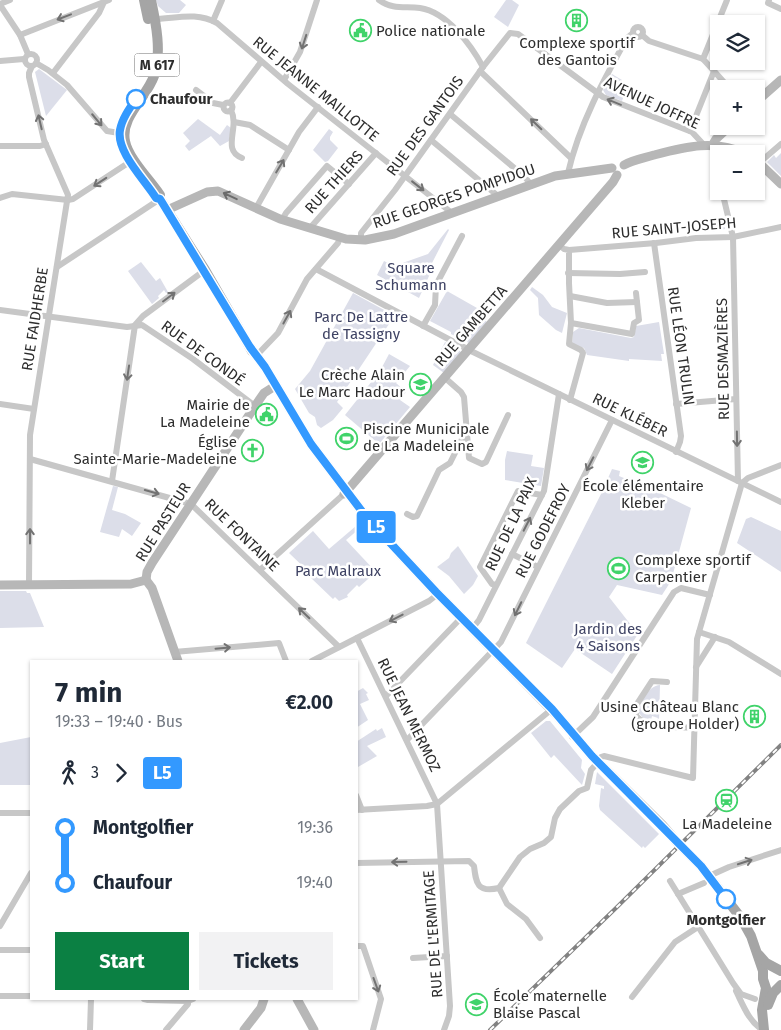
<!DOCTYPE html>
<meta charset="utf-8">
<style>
:root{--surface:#fff;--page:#f2f2f3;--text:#1f2937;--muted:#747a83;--accent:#0b8043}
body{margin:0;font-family:"Fira Sans",sans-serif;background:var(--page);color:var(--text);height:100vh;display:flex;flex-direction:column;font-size:19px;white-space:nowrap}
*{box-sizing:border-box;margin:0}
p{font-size:16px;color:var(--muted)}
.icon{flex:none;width:28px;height:28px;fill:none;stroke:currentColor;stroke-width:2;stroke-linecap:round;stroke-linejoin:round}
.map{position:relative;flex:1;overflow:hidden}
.details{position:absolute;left:30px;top:660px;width:328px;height:340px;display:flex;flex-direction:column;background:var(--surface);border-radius:0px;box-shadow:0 1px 4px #0004}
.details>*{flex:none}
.badge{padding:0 10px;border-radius:4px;font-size:18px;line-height:32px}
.controls{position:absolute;left:710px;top:15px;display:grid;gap:10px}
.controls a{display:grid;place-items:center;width:55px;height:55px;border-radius:0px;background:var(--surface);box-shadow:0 1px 4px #0004;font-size:25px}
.map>.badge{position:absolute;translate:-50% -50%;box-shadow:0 0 0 2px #fff}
.legs{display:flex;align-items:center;gap:8px;height:55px;padding:0 25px;font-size:16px}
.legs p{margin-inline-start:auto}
.summary{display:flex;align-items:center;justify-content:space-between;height:85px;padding:0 25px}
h1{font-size:28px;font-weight:700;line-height:38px}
.button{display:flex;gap:10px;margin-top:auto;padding:10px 25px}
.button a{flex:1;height:58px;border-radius:0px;background:var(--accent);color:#fff;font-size:20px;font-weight:700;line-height:58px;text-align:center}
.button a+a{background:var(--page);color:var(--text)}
ul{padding:0 25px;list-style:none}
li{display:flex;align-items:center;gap:18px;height:55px;font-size:19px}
li i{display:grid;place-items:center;width:8px;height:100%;margin:0 6px;background:currentColor}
li i::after{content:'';width:12px;height:12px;margin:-6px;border:4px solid;border-radius:50%;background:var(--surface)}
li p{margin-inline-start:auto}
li:first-child i{background:linear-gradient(#0000 50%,currentColor 0)}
li:last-child i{background:linear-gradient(currentColor 50%,#0000 0)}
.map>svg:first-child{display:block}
</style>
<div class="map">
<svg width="781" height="1030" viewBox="0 0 781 1030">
<rect width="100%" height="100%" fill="#fff"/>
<g fill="#dcdee9">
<polygon points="156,0 180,0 186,5 179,13 166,13 158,6"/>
<polygon points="506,0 512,0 519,5 508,27 494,17"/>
<polygon points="39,69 67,90 46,116 35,72"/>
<polygon points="612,74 622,80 616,91 624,95 622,101 606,95 603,90"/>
<polygon points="198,119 220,135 227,125 231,128 229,141 220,146 211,136 189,151 185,146 190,141 183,133"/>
<polygon points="329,129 333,132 330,137 330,140 338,148 328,161 325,162 313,150"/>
<polygon points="781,153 781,176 767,162 774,155 776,158"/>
<polygon points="723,218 725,229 711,232 708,221"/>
<polygon points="448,229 449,230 432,263 434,265 419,298 377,275 384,261 394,266 428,254"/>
<polygon points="141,262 156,281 160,278 168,292 166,293 164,290 158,296 159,298 152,304 128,271"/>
<polygon points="532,287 543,295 552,307 567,313 562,333 556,330 539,315 538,298 530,290"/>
<polygon points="447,291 477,308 475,312 487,322 469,343 451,334 451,332 430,321"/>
<polygon points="353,293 397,317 396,319 399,321 397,324 391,321 337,402 343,408 333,420 321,428 317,425 315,417 309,413 295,389 310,371"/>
<polygon points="659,322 664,354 661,354 662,361 629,359 629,361 587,355 584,348 572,344 573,332 579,328 631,338 634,337 636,326"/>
<polygon points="445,342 460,351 461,353 444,373 433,365"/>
<polygon points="389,354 410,366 396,383 406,392 400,400 410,407 379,444 345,415 380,371"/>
<polygon points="507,451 533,455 531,466 544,468 541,486 505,480 505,460"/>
<polygon points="612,469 620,471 619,476 658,492 691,508 671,581 662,595 617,585 609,597 638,634 612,674 575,649 562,668 526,643 602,492"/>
<polygon points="113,486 118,487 112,510 125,514 141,523 132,536 122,529 119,537 100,532"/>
<polygon points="751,517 781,531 781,572 737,543 746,519"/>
<polygon points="356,526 359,529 346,540 376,572 359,587 357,585 347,595 348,597 339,601 335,597 333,599 310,577 312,575 289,553 313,531 329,549"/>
<polygon points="458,546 478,576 473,585 464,594 449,576 437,567 449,558 451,553"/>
<polygon points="0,591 26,591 27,593 30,593 44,627 0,628"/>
<path d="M660,685L659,721H657L658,718L652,716L651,720L643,718L639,713C640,702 648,686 660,685Z"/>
<polygon points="363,688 368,693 366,694 369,700 360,704 368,720 356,728 356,692"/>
<polygon points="546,721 550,721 582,760 581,768 585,774 582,785 554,755 551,758 531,733"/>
<polygon points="382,728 386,737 367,746 377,756 358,767 356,763 356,742 376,729 377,731"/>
<polygon points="31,737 31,785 0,785 0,743"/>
<polygon points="597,772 659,834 645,848 643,846 642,848 600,810 599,806 601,788 604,789 604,786 595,784"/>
</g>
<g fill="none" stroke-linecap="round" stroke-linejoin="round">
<g stroke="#c7c7c7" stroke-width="6">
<path d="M379,0C393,10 405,6 420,8C447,12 471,45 483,67"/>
<polyline points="769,0 768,3 781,9"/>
<polyline points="0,4 10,0"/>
<polyline points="0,5 20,35 28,54"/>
<path d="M152,19C175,19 195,11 217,23L288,84L452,213"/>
<polyline points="213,21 222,0"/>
<circle cx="638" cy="32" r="5"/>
<polyline points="20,35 109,0"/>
<polyline points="642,35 649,41 703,59"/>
<circle cx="31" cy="60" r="6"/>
<polyline points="0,61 24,59"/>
<polyline points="36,63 48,70 67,85 107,131 119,133 124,132"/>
<polyline points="480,71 571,158"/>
<polyline points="714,71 730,89"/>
<polyline points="53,73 99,13 104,2"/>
<polyline points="284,80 300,52 317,0"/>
<polyline points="196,90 213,103 223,105"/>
<circle cx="228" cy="107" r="4.5"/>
<polyline points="230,103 261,62"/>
<path d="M231,110C240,128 221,150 242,158"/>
<polyline points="450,114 525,177 531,185"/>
<polyline points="234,122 250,125 289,150"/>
<polyline points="690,131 714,71 703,59 727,0"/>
<polyline points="431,140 498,196"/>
<polyline points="0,146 40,146 46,144"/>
<polyline points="716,163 719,174"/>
<polyline points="759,163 781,144"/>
<path d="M568,173C579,125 603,81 627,38L633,33"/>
<polyline points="722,191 733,237 738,481"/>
<polyline points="0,198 12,194 68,200 73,199 125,165 135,161"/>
<polyline points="256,208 299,132 318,107"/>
<polyline points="282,220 286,213 327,166 349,184"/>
<polyline points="310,228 376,153"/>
<polyline points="361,240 361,233 395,190 483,67 510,33 518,34 603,97 692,132 704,145"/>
<polyline points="654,243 681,436 680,442 676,452"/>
<polyline points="559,245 564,249 569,250 569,283 571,323 632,334 634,323 639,320 636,293"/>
<polyline points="569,250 656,243 696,238 733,237 781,227"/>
<polyline points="57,267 160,199"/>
<polyline points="316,269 473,352 781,502"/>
<polyline points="568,273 620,274 645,272"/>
<polyline points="570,296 607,303 637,302"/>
<polyline points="0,310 127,327 142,325 193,359 255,406"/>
<polyline points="423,326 435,305 436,285 462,236"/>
<polyline points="257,355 278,333 307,279 338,243 340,237"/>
<polyline points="444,377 461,392 464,397 469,458 482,464 486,462 508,415"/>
<polyline points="570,400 583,353 581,350 569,344 571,323"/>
<polyline points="0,404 34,409"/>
<polyline points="676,404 736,399"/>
<polyline points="30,459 191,504 339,647"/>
<polyline points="112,481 135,325 143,316 205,270"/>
<polyline points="742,483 748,478 781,465"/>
<polyline points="407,514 413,517 417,516 439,470 450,463 466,431"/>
<polyline points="512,554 538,567"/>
<polyline points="260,570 344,494"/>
<polyline points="29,585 30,435 68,195 44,140 29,77 29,73 32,66"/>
<polyline points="496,585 492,584 480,567 518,491 542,495"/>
<polyline points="472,629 479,620 544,491 559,394"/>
<polyline points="699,632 729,642 781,674"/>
<polyline points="357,638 437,804 450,1006 449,1016 444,1030"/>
<polyline points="174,652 279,643 286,661"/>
<polyline points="312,661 429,601 438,594"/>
<polyline points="696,667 715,637"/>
<path d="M667,682L652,681L637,704L636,716C646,728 679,727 694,728"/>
<polyline points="386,696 461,618"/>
<polyline points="572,737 593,717 674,592 681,588 710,595"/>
<polyline points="407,740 501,642 612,420"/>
<polyline points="596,761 601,757 604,756 693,778 697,639 742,483"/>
<polyline points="356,795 362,810"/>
<polyline points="356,810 427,806 437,804 552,709"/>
<polyline points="0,813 31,813"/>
<path d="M356,863L469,861L474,866C476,883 477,893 499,888L520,857L530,849L544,843L551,837L555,818L560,809L579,791L587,788L591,770L598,762"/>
<polyline points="709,876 729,867 781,850"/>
<polyline points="670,881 733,983 741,994 755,999"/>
<polyline points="499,888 507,904 526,919 540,938"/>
<polyline points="678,894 704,883"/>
<polyline points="0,926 31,873"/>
<polyline points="356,946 363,946 381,999 373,1030"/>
<polyline points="0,950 31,950"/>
<polyline points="413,958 447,956"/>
<path d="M736,991C743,1005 749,1022 763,1030"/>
<polyline points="0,996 31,996"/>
<polyline points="632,997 675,942 698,927"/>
<polyline points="144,999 148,1000 188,1001 193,999"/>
<polyline points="90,1030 91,999"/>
<polyline points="166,1030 188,1004 188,999"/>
</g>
<g stroke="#b7b7b7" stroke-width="9">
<polyline points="756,102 781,80"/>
<polyline points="713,144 716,139 730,126"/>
<polyline points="756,160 781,184"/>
<path d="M624,165C632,160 644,158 654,155C685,147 715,139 746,154"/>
<polyline points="167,210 207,192 218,191 280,219 346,239 365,240 394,234 555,176 612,168"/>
<polyline points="344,494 613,182 617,175"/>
<polyline points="146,580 147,572 152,563 255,406 264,393 275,386"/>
<polyline points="146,580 152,588 178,661"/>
<polyline points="0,585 131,584 146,580"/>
<polyline points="297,999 314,1030"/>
<polyline points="244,1030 261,1008 264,999"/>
</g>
<g stroke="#a5a5a5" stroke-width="10">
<polyline points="144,0 148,19"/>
<path d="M151,0C156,23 162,53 154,76C147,97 120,117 125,141C128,158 150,180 160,195V199L205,270L252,351"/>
<polyline points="250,347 265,367 311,444 367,518 436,592 557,715 592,756 662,825 676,841"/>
<polyline points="701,866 741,918 751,936 763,971 763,979 766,988 762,1010 764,1030"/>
<polyline points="759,955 766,963 781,971"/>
<polyline points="768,1005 773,993 781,985"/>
</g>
<defs>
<polyline id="rail" points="490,1030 616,908 781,745"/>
</defs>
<use href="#rail" stroke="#828282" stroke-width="4"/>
<use href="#rail" stroke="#fff" stroke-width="2" stroke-dasharray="5.5" stroke-linecap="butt"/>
<polyline stroke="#a5a5a5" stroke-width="10" points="676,841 701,866"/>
</g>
<defs><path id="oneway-shaft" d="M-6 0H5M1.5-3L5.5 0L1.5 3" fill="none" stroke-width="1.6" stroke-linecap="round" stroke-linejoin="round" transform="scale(1.25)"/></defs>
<g stroke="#727272">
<use href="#oneway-shaft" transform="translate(64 17) rotate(159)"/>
<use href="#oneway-shaft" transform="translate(304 42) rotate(108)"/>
<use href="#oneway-shaft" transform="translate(614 102) rotate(-158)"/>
<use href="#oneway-shaft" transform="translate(97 120) rotate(50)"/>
<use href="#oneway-shaft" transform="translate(40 122) rotate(-103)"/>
<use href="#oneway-shaft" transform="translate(536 124) rotate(-136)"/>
<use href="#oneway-shaft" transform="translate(280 166) rotate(-59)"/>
<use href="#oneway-shaft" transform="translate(100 182) rotate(147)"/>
<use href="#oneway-shaft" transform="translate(418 186) rotate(38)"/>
<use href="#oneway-shaft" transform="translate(169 297) rotate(-37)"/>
<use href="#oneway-shaft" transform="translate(287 317) rotate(-61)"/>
<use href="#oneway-shaft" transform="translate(128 373) rotate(98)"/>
<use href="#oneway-shaft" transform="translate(737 439) rotate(89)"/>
<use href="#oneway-shaft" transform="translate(590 464) rotate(117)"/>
<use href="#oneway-shaft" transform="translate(152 492) rotate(16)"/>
<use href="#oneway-shaft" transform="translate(527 524) rotate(-63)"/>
<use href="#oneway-shaft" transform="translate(30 536) rotate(-90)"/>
<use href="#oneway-shaft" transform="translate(518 609) rotate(116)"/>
<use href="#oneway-shaft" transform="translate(304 613) rotate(-136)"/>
<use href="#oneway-shaft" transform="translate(396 618) rotate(153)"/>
<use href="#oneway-shaft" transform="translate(223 648) rotate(-5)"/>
<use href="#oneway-shaft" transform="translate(399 862) rotate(179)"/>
<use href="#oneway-shaft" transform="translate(745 862) rotate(-18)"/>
<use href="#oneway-shaft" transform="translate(376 985) rotate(70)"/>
</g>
<use stroke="#6b6b6b" href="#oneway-shaft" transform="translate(230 196) rotate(-155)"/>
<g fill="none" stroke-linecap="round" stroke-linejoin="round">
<defs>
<path id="line-1" d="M136,99C129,109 122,119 120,130C116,152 145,180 156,198L160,199L250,347L265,367L311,444L367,518L436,592L552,709L592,756L701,866L726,899"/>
</defs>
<use href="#line-1" stroke="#fff" stroke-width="11"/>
<use href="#line-1" stroke="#39f" stroke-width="8"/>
</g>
<defs>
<symbol id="building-ring" viewBox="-11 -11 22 22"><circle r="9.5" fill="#fff" stroke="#40d36a" stroke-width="1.5"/><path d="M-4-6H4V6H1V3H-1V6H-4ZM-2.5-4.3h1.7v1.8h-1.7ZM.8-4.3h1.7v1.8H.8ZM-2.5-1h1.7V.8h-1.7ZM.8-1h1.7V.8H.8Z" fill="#40d36a"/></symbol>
<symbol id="civic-ring" viewBox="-11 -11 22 22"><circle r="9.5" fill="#fff" stroke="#40d36a" stroke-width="1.5"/><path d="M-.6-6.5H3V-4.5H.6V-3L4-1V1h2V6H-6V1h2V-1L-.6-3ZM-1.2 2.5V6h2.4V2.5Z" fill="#40d36a"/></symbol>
<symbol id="school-ring" viewBox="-11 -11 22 22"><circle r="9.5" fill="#fff" stroke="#40d36a" stroke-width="1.5"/><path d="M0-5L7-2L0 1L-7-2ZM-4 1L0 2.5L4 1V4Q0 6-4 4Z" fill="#40d36a"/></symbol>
<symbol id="stadium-ring" viewBox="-11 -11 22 22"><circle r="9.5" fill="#fff" stroke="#40d36a" stroke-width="1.5"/><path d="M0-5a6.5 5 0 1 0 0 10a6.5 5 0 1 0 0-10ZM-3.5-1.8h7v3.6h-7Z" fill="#40d36a"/></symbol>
<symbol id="church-ring" viewBox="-11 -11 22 22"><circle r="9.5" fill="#fff" stroke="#40d36a" stroke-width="1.5"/><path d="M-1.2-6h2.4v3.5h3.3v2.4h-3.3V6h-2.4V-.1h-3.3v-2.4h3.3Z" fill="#40d36a"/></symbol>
<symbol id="station-ring" viewBox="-11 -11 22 22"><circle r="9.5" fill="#fff" stroke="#40d36a" stroke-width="1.5"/><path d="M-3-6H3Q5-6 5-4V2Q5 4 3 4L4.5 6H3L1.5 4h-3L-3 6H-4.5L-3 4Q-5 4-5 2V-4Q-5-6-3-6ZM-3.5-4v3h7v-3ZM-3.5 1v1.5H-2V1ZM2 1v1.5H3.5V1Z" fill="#40d36a"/></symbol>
</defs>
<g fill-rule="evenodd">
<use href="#building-ring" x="564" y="8" width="25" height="25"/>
<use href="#civic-ring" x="348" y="18" width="25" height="25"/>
<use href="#school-ring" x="408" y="372" width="25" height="25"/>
<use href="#civic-ring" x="254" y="402" width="25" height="25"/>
<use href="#stadium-ring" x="334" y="426" width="25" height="25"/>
<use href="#church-ring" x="240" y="438" width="25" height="25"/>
<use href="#school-ring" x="630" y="450" width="25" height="25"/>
<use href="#stadium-ring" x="606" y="556" width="25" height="25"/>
<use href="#building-ring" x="742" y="704" width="25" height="25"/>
<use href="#station-ring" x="714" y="788" width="25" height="25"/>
<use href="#school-ring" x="464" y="992" width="25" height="25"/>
</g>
<g fill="#fff" stroke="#39f" stroke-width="2.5">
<circle cx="136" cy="99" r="9"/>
<circle cx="726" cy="899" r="9"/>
</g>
<g text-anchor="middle" stroke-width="5" stroke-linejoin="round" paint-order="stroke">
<rect fill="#fff" stroke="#6c6c6c" stroke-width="1" x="134.5" y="53.5" width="45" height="23" rx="4"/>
<g font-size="14" font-weight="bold" fill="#2d2d2d">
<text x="157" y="70">M 617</text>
</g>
<g font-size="15" fill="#2d2d2d" stroke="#fff" text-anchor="start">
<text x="376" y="36">Police nationale</text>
<text x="577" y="48" text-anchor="middle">Complexe sportif<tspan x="577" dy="17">des Gantois</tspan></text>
<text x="405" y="380" text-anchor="end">Crèche Alain<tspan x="405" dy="17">Le Marc Hadour</tspan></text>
<text x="250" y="410" text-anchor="end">Mairie de<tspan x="250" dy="17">La Madeleine</tspan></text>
<text x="363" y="434">Piscine Municipale<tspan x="363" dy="17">de La Madeleine</tspan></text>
<text x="237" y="447" text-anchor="end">Église<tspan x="237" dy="17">Sainte-Marie-Madeleine</tspan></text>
<text x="643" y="491" text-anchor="middle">École élémentaire<tspan x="643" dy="17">Kleber</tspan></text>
<text x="635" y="565">Complexe sportif<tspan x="635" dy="17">Carpentier</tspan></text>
<text x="739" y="712" text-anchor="end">Usine Château Blanc<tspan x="739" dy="17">(groupe Holder)</tspan></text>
<text x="727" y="829" text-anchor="middle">La Madeleine</text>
<text x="493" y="1001">École maternelle<tspan x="493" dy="17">Blaise Pascal</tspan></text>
</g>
<g font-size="15" fill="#2d2d2d" stroke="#fff">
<text transform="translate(316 89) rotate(39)" y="5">RUE JEANNE MAILLOTTE</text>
<text transform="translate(652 103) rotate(25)" y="5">AVENUE JOFFRE</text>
<text transform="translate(425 126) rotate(-54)" y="5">RUE DES GANTOIS</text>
<text transform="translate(334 182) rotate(-48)" y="5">RUE THIERS</text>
<text transform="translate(454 196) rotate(-19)" y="5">RUE GEORGES POMPIDOU</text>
<text transform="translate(674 228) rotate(-5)" y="5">RUE SAINT-JOSEPH</text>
<text transform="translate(35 319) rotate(-81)" y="5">RUE FAIDHERBE</text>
<text transform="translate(471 326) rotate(-49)" y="5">RUE GAMBETTA</text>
<text transform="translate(681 346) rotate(82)" y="5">RUE LÉON TRULIN</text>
<text transform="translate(203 353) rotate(36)" y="5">RUE DE CONDÉ</text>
<text transform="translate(723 359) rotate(-91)" y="5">RUE DESMAZIÈRES</text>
<text transform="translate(630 415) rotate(26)" y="5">RUE KLÉBER</text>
<text transform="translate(163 522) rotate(-58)" y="5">RUE PASTEUR</text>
<text transform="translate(511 524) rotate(-65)" y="5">RUE DE LA PAIX</text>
<text transform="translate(543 531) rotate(-63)" y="5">RUE GODEFROY</text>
<text transform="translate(242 535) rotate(44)" y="5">RUE FONTAINE</text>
<text transform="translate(409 715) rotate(64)" y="5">RUE JEAN MERMOZ</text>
<text transform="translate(433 934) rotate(-94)" y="5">RUE DE L'ERMITAGE</text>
</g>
<g font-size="15" font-weight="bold" fill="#2d2d2d" stroke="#fff" text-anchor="start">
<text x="150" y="104">Chaufour</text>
<text x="726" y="925" text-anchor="middle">Montgolfier</text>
</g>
<g font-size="15" fill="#3f4364" stroke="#fff">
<text x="411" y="273">Square<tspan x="411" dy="17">Schumann</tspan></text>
<text x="361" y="322">Parc De Lattre<tspan x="361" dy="17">de Tassigny</tspan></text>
<text x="338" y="576">Parc Malraux</text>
<text x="608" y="634">Jardin des<tspan x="608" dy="17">4 Saisons</tspan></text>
</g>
</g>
</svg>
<div class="controls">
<a><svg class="icon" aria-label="layers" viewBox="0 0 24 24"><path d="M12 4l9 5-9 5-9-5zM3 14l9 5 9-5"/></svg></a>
<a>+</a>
<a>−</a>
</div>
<b class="badge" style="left:376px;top:527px;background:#39f;color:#fff">L5</b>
<section class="details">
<div class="summary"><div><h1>7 min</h1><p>19:33 – 19:40 · Bus</p></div><b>€2.00</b></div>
<div class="legs"><svg class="icon" aria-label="walk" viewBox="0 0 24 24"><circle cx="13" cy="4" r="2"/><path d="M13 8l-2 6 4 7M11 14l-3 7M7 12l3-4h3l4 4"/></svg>3<svg class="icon" aria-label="forward" viewBox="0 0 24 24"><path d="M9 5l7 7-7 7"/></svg><b class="badge" style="background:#39f;color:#fff">L5</b></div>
<ul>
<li><i style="color:#39f"></i><b>Montgolfier</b><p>19:36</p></li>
<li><i style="color:#39f"></i><b>Chaufour</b><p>19:40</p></li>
</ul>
<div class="button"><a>Start</a><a>Tickets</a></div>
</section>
</div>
